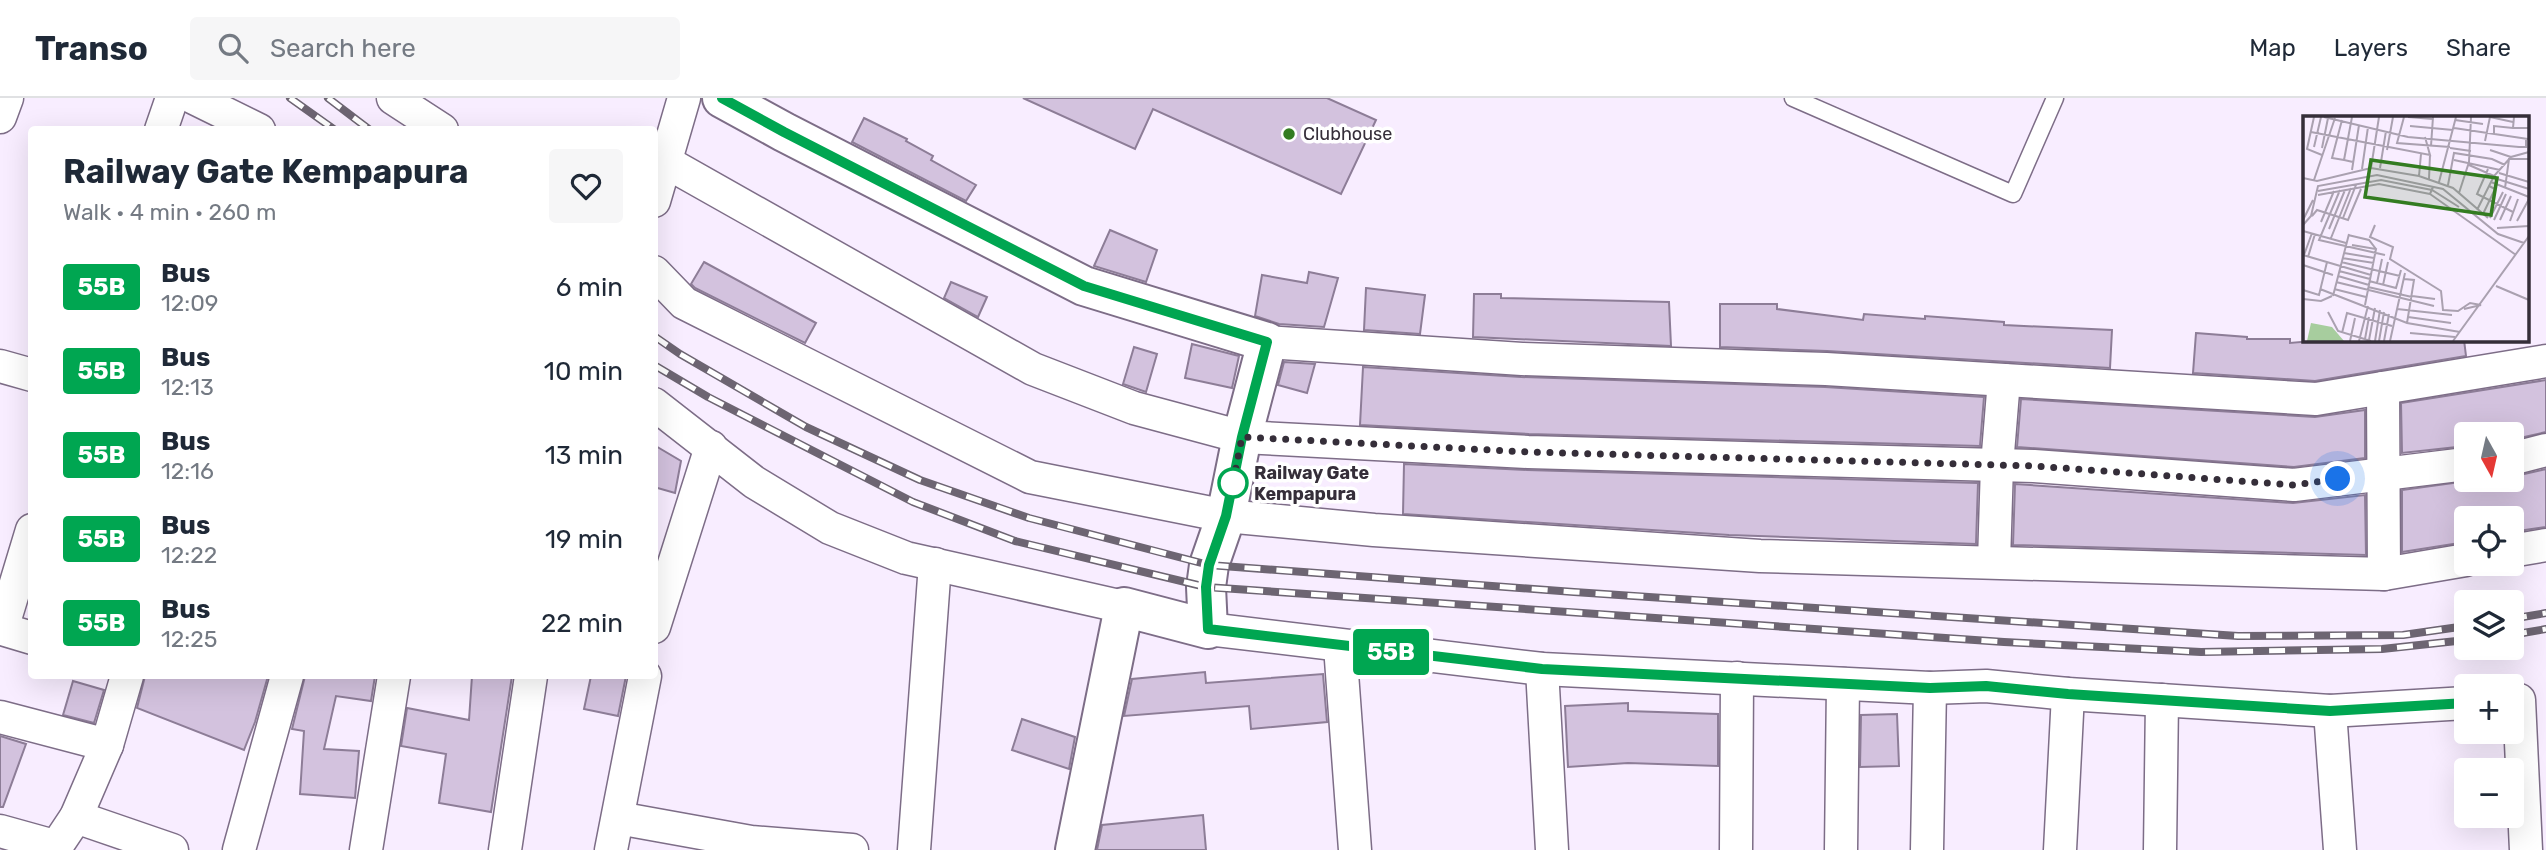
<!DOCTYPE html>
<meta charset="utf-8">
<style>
:root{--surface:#fff;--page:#f6f6f7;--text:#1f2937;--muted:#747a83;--line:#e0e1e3}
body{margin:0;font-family:Rubik,sans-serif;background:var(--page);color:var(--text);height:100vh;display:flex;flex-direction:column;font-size:26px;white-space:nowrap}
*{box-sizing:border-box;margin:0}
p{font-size:23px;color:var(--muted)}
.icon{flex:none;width:38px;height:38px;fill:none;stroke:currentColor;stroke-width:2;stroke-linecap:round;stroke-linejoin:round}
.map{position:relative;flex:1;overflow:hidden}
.sheet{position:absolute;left:28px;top:28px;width:630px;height:553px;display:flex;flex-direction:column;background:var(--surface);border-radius:7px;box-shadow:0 7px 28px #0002}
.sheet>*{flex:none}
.badge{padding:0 14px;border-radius:5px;font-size:24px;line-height:46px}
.needle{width:46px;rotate:172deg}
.buttons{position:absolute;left:2454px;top:324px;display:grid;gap:14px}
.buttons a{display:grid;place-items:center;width:70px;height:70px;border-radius:7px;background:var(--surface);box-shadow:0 7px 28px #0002;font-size:35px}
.you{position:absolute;width:35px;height:35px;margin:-18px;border:5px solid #fff;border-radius:50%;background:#1a73e8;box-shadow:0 0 0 10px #1a73e833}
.map>.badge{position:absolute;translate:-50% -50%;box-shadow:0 0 0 4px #fff}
.round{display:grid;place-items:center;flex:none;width:74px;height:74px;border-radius:7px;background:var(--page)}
.head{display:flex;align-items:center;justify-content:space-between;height:119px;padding:0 35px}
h1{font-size:33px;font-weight:700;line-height:52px}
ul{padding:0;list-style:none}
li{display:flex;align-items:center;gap:21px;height:84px;padding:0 35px}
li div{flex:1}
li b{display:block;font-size:26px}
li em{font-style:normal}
li .badge{min-width:77px;font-weight:700;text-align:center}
header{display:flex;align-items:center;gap:42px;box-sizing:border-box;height:98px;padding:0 35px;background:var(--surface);border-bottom:2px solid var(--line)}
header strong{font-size:33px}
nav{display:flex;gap:38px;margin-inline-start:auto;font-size:24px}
.search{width:490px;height:63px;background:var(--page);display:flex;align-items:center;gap:18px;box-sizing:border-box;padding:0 24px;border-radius:7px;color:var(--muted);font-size:26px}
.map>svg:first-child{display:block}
</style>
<header>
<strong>Transo</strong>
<div class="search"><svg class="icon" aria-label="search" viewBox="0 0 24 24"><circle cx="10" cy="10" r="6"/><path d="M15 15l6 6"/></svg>Search here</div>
<nav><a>Map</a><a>Layers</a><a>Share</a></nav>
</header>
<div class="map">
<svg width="2546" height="752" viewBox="0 0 2546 752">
<rect width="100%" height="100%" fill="#f8edff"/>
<g fill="#d3c2de" stroke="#8d7d97" stroke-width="2">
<polygon points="1023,0 1327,0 1376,22 1341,96 1153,11 1135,51"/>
<polygon points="864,20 907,41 906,43 933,58 931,62 976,87 966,103 852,44"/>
<polygon points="1110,132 1157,152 1146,184 1094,168"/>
<polygon points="704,164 816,225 805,245 695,190 691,186"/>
<polygon points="1309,174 1338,180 1324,229 1279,226 1255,218 1262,177 1307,185"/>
<polygon points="951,184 987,199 978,219 944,200"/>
<polygon points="1366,190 1425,197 1420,236 1364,232"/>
<polygon points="1474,196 1501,196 1501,200 1669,204 1671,248 1473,239"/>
<polygon points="1720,206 1777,206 1777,211 1863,222 1864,216 1925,221 1925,218 2004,224 2004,227 2112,232 2110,270 1827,253 1720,249"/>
<polygon points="2196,235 2247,239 2247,241 2290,241 2290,245 2324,242 2464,242 2466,258 2315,283 2193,275"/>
<polygon points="1192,246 1239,258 1232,290 1185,280"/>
<polygon points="1134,249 1157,256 1146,294 1123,286"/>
<polygon points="1284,264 1315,266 1307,295 1278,287"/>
<polygon points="1363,269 1521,279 1825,289 1984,299 1980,348 1529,336 1360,327"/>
<polygon points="2546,282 2546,334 2511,342 2511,336 2466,336 2466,348 2402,355 2401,305"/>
<polygon points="2021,301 2315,319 2365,312 2365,360 2294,369 2017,349"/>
<polygon points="654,347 681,363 675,395 654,389"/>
<polygon points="1404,366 1527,372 1978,385 1976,446 1729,437 1403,416"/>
<polygon points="2546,371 2546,429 2511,434 2511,420 2466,420 2466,444 2402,454 2402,392 2475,382 2511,382 2511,379"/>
<polygon points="2015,386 2293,405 2365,397 2366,457 2013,447"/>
<polygon points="1205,574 1206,585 1323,576 1327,624 1251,631 1249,608 1124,618 1132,581"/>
<polygon points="145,578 268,578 255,624 244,652 137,610"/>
<polygon points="305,578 375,578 371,603 336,598 324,651 359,653 355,700 300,696 304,633 292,631"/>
<polygon points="472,578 512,578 491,714 439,705 446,656 401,648 407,610 469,622"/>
<polygon points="591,578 626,578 618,618 584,611"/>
<polygon points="73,583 104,592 94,625 63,617"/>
<polygon points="1628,605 1628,613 1718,616 1718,668 1628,665 1568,669 1565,608"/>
<polygon points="1897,616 1899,668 1860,669 1861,617"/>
<polygon points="1022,621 1075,639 1069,671 1012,652"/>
<polygon points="0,638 26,646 3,709 0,709"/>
<polygon points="1203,717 1206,752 1097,752 1102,727"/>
</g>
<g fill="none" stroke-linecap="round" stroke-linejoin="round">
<defs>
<polyline id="lane" points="1793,0 2013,96 2055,0"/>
<g id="street">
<polyline points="194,0 259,32"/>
<polyline points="393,0 442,32"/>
<polyline points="0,19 7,0"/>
<polyline points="161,32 172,0"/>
<polyline points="666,64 1033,271 1134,310 1242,339 1528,354 2034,368 2294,387 2466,366"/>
<polyline points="654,103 684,0"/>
<polyline points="654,174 684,205 1030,379 1226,418 1374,432 1760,458 2384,476 2466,462"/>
<polyline points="1267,244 1522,261 1826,271 2316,301 2546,263"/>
<polyline points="0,268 32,277"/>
<polyline points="2383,290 2384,476"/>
<polyline points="654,306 754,384 830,430 906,460 1124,509"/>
<polyline points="2511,361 2546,352"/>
<polyline points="32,432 2,531 32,540"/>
<polyline points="2511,453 2546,447"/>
<polyline points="1994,464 1997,367 2004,282"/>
<polyline points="654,529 711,349"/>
<polyline points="1208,531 1542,571 1930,590 1986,588 2068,596 2330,613 2466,605"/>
<polyline points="1340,548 1355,752"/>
<polyline points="1542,571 1552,752"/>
<polyline points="2519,602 2526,752"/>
<polyline points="2330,613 2340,752"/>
<polyline points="0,619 107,647"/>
<polyline points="76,719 172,752"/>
<polyline points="618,720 751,744 852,752"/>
<polyline points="0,733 54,748"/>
<polyline points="54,752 76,719 107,647 127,578"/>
<polyline points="239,752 287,578"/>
<polyline points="366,752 394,578"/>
<polyline points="505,752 531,578"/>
<polyline points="611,752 645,578"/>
<polyline points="914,752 935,466"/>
<polyline points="1736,752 1737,580"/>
<polyline points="1841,752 1843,586"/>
<polyline points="1927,752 1930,590"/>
<polyline points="2060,752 2068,596"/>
<polyline points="2160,752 2162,602"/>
</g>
<polyline id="secondary" points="722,0 784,34 1084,188 1267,244 1242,339 1226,418 1209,467 1206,489 1208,531 1124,509 1075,752"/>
</defs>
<use href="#lane" stroke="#7d6d87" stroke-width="19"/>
<use href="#street" stroke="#7d6d87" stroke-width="35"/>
<use href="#secondary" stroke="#7d6d87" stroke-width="42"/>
<use href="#lane" stroke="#fff" stroke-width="16"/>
<use href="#street" stroke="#fff" stroke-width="32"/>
<use href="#secondary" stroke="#fff" stroke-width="38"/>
<defs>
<g id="rail">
<polyline points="290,0 335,32"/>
<polyline points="328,0 370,32"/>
<polyline points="654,238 680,256 806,329 920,382 1029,420 1209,467 1574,494 2238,538 2403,537 2466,528"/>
<polyline points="654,267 708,299 913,404 1015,443 1206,489 2004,544 2201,554 2382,551 2466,542"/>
<polyline points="2511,521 2546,515"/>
<polyline points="2511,537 2546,531"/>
</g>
</defs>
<use href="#rail" stroke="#6d6572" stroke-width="8"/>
<use href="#rail" stroke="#fff" stroke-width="5" stroke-dasharray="16" stroke-linecap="butt"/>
</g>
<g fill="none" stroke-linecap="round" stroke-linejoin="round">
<defs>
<polyline id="line" points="722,0 784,34 1084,188 1267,244 1242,339 1226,418 1209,467 1206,489 1208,531 1542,571 1930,590 1986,588 2068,596 2330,613 2466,605"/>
</defs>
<use href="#line" stroke="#fff" stroke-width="16"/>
<use href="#line" stroke="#00a651" stroke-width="10"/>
<polyline stroke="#352e39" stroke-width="7" stroke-dasharray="0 12.6" points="1233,385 1232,390 1242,339 1528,354 2034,368 2294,387 2338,381"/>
</g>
<circle fill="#337c21" stroke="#fff" stroke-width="2.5" cx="1289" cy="36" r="7"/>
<circle fill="#fff" stroke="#00a651" stroke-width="3.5" cx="1233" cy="385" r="14"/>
<g text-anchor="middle" stroke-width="7" stroke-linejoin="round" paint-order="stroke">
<g font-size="18" fill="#352e39" stroke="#fff" text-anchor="start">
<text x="1303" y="42">Clubhouse</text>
</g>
<g font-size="18" font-weight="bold" fill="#352e39" stroke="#fff" text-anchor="start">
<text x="1254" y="381">Railway Gate<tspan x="1254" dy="21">Kempapura</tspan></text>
</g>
</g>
<g transform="translate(2303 18)">
<rect width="226" height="226" fill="#f8edff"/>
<path d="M8,207L29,211L41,225H4Z" fill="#a7cd9e"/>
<path fill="none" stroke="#aaa1b0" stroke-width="2" d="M11,1L4,33L19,39M21,1L105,21L216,31H223V23M49,1L41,44L50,46M101,1L94,27L147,31M105,1L130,3M187,1L210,6M211,1L210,12H226M39,4L29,42L41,44M152,4L180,8M107,10L150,14M151,12L225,23M8,16L127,39L122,21M191,18V10L210,12M182,25L187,1M128,30L130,1M11,31L18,1M19,32L25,2M147,32L168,35M84,34L90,1M187,34L208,41M151,44L197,54M166,49L191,60M68,52L76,1M77,52L83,15M59,53L65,11M185,53L174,78L210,96M49,54L56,9M196,57L226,66M116,60L118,38M0,62L14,65L68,52L116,60L150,72L185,102M191,62L226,73M126,63L127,39M11,64L32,2M136,66L153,1M188,66L226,81M145,69L151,37L189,43L202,49M130,71L127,78L213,139M202,72L206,43H226M37,74L16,124L82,139M15,75L78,64L129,74L156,91M156,77L166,46L168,1M15,79L76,68L127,78M174,94L191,60L208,41L226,36M180,98L192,73L186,70M9,100L14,94L45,104L58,73M40,102L53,69M187,102L200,76M0,104L10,84M191,104L203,78M197,104L208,80M207,105L215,83M214,105L226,83M18,106L31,75M0,109L8,100L15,70L74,59L140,73L195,118L221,127M72,109L67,121L90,131L87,143L138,175L140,194L155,195L167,187L178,189L161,193M194,112L226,110M26,113L42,74M0,115L43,127M45,119L66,124L73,133M28,122L48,72M49,129L73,133L62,189M41,137L71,142M0,139L68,159M1,139L9,117M5,141L12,118M39,142L71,147M38,146L97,160M0,149L30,159M36,155L67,163M35,160L66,169M101,163L111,164L104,207M66,165L93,172L98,154M33,166L131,190M74,167L79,143M80,169L85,146M193,170L226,184M65,171L109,181M17,173L104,207L157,216M31,173L63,181M0,174L16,179L24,146M30,180L46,118M109,180L132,183M0,183L18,185L29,180M94,193L149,199M25,196L35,215L68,225M105,201L148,207M39,217L44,197L89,210M107,217L152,221M62,223L66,201M66,224L72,192M47,225L52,202M56,225L65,190M72,225L77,194M76,225L81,196M81,225L86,198M87,225L102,157M150,225L226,120"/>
<path fill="#337c21" fill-opacity="0.15" stroke="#337c21" stroke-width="3.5" d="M68,44L194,62L188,99L62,81Z"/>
<rect width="226" height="226" fill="none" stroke="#352e39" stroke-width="3.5"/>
</g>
</svg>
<div class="buttons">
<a><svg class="needle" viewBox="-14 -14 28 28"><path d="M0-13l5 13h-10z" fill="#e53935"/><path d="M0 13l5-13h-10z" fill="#747a83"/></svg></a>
<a><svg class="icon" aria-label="locate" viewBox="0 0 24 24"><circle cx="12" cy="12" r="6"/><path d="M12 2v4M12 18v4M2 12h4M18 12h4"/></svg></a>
<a><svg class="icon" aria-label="layers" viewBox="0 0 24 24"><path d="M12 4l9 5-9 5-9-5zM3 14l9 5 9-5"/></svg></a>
<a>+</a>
<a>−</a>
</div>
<div class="you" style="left:2338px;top:381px"></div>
<b class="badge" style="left:1391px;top:554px;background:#00a651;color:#fff">55B</b>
<section class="sheet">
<div class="head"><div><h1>Railway Gate Kempapura</h1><p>Walk · 4 min · 260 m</p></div><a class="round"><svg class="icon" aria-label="heart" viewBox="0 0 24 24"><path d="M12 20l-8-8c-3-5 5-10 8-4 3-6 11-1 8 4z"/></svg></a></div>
<ul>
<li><span class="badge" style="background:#00a651;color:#fff">55B</span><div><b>Bus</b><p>12:09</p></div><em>6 min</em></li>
<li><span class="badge" style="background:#00a651;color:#fff">55B</span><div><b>Bus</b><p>12:13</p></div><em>10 min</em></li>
<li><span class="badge" style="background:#00a651;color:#fff">55B</span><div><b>Bus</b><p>12:16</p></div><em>13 min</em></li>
<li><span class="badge" style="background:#00a651;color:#fff">55B</span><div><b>Bus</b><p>12:22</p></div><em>19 min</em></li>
<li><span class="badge" style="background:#00a651;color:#fff">55B</span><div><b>Bus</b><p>12:25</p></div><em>22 min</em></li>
</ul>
</section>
</div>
